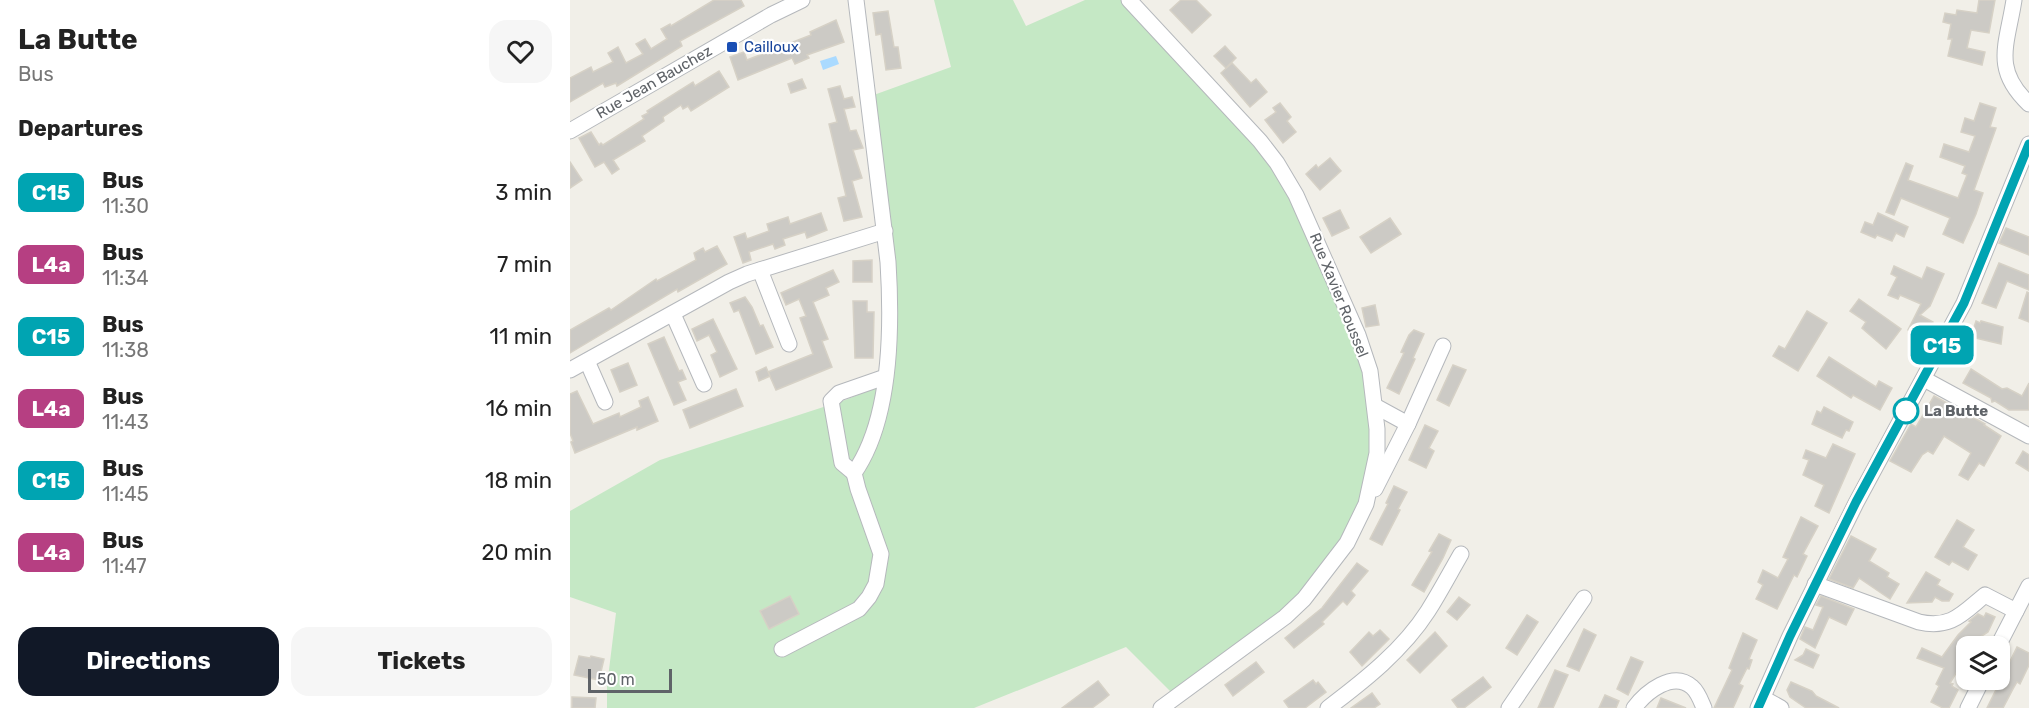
<!DOCTYPE html>
<style>
:root{--surface:#fff;--page:#f6f6f6;--text:#222;--muted:#767676;--accent:#111827}
body{margin:0;font-family:Rubik,sans-serif;background:var(--page);color:var(--text);height:100vh;display:flex;flex-direction:column;font-size:22px;white-space:nowrap}
*{box-sizing:border-box;margin:0}
p{font-size:20px;color:var(--muted)}
.icon{flex:none;width:33px;height:33px;fill:none;stroke:currentColor;stroke-width:2;stroke-linecap:round;stroke-linejoin:round}
.map{position:relative;flex:1;overflow:hidden}
.sheet{display:flex;flex-direction:column;background:var(--surface);width:570px}
.sheet>*{flex:none}
.badge{padding:0 12px;border-radius:9px;font-size:21px;line-height:39px}
.tools{position:absolute;left:1386px;top:636px;display:grid;gap:12px}
.tools a{display:grid;place-items:center;width:54px;height:54px;border-radius:12px;background:var(--surface);box-shadow:0 2px 4px #0004;font-size:30px}
.scale{position:absolute;left:18px;bottom:15px;width:84px;box-sizing:border-box;padding-left:6px;border:3px solid #5f6368;border-top:0;font-size:16px;line-height:21px;white-space:nowrap;color:#5f6368;-webkit-text-stroke:4px #fff;paint-order:stroke}
.map>.badge{position:absolute;translate:-50% -50%;box-shadow:0 0 0 3px #fff}
h2{padding:0 18px;font-size:22px;line-height:54px}
.round{display:grid;place-items:center;flex:none;width:63px;height:63px;border-radius:18px;background:var(--page)}
.head{display:flex;align-items:center;justify-content:space-between;height:102px;padding:0 18px}
h1{font-size:28px;font-weight:700;line-height:45px}
.primary-button{display:flex;gap:12px;margin-top:auto;padding:12px 18px}
.primary-button a{flex:1;height:69px;border-radius:18px;background:var(--accent);color:#fff;font-size:24px;font-weight:700;line-height:69px;text-align:center}
.primary-button a+a{background:var(--page);color:var(--text)}
ul{padding:0;list-style:none}
li{display:flex;align-items:center;gap:18px;height:72px;padding:0 18px}
li div{flex:1}
li b{display:block;font-size:22px}
li em{font-style:normal}
li .badge{min-width:66px;font-weight:700;text-align:center}
main{display:flex;flex:1;min-height:0}
.map>svg:first-child{display:block}
</style>
<main>
<section class="sheet">
<div class="head"><div><h1>La Butte</h1><p>Bus</p></div><a class="round"><svg class="icon" aria-label="heart" viewBox="0 0 24 24"><path d="M12 20l-8-8c-3-5 5-10 8-4 3-6 11-1 8 4z"/></svg></a></div>
<h2>Departures</h2>
<ul>
<li><span class="badge" style="background:#00a4b2;color:#fff">C15</span><div><b>Bus</b><p>11:30</p></div><em>3 min</em></li>
<li><span class="badge" style="background:#b63f82;color:#fff">L4a</span><div><b>Bus</b><p>11:34</p></div><em>7 min</em></li>
<li><span class="badge" style="background:#00a4b2;color:#fff">C15</span><div><b>Bus</b><p>11:38</p></div><em>11 min</em></li>
<li><span class="badge" style="background:#b63f82;color:#fff">L4a</span><div><b>Bus</b><p>11:43</p></div><em>16 min</em></li>
<li><span class="badge" style="background:#00a4b2;color:#fff">C15</span><div><b>Bus</b><p>11:45</p></div><em>18 min</em></li>
<li><span class="badge" style="background:#b63f82;color:#fff">L4a</span><div><b>Bus</b><p>11:47</p></div><em>20 min</em></li>
</ul>
<div class="primary-button"><a>Directions</a><a>Tickets</a></div>
</section>
<div class="map">
<svg width="1459" height="708" viewBox="0 0 1459 708">
<rect width="100%" height="100%" fill="#f1efe8"/>
<polygon fill="#c5e8c5" points="364,0 443,0 456,26 515,0 559,0 690,141 743,232 805,406 796,504 734,599 606,697 556,647 404,708 37,708 37,686 46,613 0,597 0,511 90,460 278,399 306,387 307,390 316,387 320,249 301,96 381,67"/>
<polygon fill="#aadaff" points="266,56 269,64 253,70 250,61"/>
<g fill="#cccac5" stroke="#d6d1c6" stroke-width="1.5">
<polygon points="144,0 171,0 174,6 110,41 112,46 47,86 46,83 35,87 33,83 0,102 0,78 21,67 23,72 43,62 38,53 48,47 56,63 73,54 66,44 75,39 81,49 97,39 91,29 100,24 101,26"/>
<polygon points="611,0 626,0 641,15 622,33 600,10"/>
<polygon points="1409,0 1425,0 1419,33 1401,30 1397,48 1415,52 1412,65 1378,56 1382,39 1378,39 1381,24 1373,22 1375,13 1386,15 1387,10 1407,13"/>
<polygon points="318,11 324,47 328,47 331,68 316,70 311,34 306,35 303,13"/>
<polygon points="266,20 274,42 237,55 239,58 225,64 222,58 168,80 160,57 174,52 177,60 241,35 240,32"/>
<polygon points="655,46 666,58 656,68 644,56"/>
<polygon points="662,63 681,83 686,79 697,92 680,107 651,73"/>
<polygon points="149,71 159,87 121,111 118,106 113,109 111,105 93,117 94,121 72,136 75,141 43,160 49,169 42,174 34,162 25,167 9,138 21,132 29,145 31,143 33,145 74,119 72,116 78,113 77,111 123,82 125,86"/>
<polygon points="232,79 236,88 221,93 218,84"/>
<polygon points="270,86 274,99 282,97 285,107 274,109 280,131 286,130 293,148 283,150 292,178 282,181 292,217 274,221 268,198 276,196 259,124 267,122 258,89"/>
<polygon points="710,103 721,117 717,121 726,132 713,143 695,120 706,112 703,108"/>
<polygon points="1410,103 1426,108 1420,127 1426,128 1404,190 1413,193 1406,214 1393,243 1373,234 1380,218 1331,198 1324,215 1316,212 1336,163 1343,166 1338,180 1388,198 1397,175 1392,173 1395,166 1370,157 1374,144 1399,152 1405,136 1391,132 1395,118 1404,121"/>
<polygon points="760,158 771,171 750,190 736,174 746,165 748,168"/>
<polygon points="0,162 12,180 0,188"/>
<polygon points="770,210 779,228 762,236 753,218"/>
<polygon points="251,213 257,230 237,238 235,232 213,239 215,245 205,249 203,244 179,252 181,260 173,263 164,237 175,233 177,239 199,231 197,224 218,217 220,224"/>
<polygon points="1308,213 1338,227 1334,237 1326,233 1322,241 1307,235 1305,238 1291,232 1295,222 1303,225"/>
<polygon points="820,218 831,234 801,253 790,237"/>
<polygon points="1436,228 1459,237 1459,255 1429,243"/>
<polygon points="147,246 157,264 108,292 107,289 0,353 0,330 39,308 41,310 86,279 87,281 126,260 124,253 133,248 135,252"/>
<polygon points="302,260 302,282 283,282 283,261"/>
<polygon points="1429,263 1459,275 1459,290 1437,281 1426,308 1412,303"/>
<polygon points="1324,266 1352,279 1357,267 1374,274 1360,306 1350,315 1363,322 1355,338 1338,330 1351,304 1330,295 1328,299 1318,295 1327,277 1321,274"/>
<polygon points="263,270 269,282 256,288 259,295 243,302 258,339 252,341 262,367 206,390 198,372 243,354 230,318 236,316 229,299 216,305 211,293"/>
<polygon points="1457,292 1459,293 1459,322 1449,318"/>
<polygon points="175,297 182,307 190,326 193,325 203,347 186,354 169,310 164,312 160,303"/>
<polygon points="1289,299 1331,329 1316,349 1292,328 1296,322 1280,311"/>
<polygon points="283,301 297,301 297,312 304,312 303,358 285,358"/>
<polygon points="805,305 809,325 796,327 792,308"/>
<polygon points="1237,311 1257,323 1228,371 1203,356 1209,346 1215,349"/>
<polygon points="143,319 167,369 150,377 141,355 147,352 139,335 127,341 122,329"/>
<polygon points="1406,321 1410,323 1411,321 1433,327 1431,344 1401,337"/>
<polygon points="844,330 854,334 843,358 845,359 829,394 817,388 834,353 831,352 839,335"/>
<polygon points="94,337 109,371 112,370 116,379 108,382 116,400 104,405 78,344"/>
<polygon points="1385,344 1404,351 1400,364 1381,357"/>
<polygon points="1259,357 1306,387 1309,381 1322,388 1310,410 1283,395 1281,398 1247,376"/>
<polygon points="58,363 67,385 50,392 41,370"/>
<polygon points="883,365 896,370 879,406 867,400"/>
<polygon points="196,367 200,376 189,381 186,372"/>
<polygon points="1401,369 1432,389 1437,388 1452,396 1459,383 1459,410 1439,410 1425,401 1422,402 1421,398 1393,383"/>
<polygon points="166,389 173,406 120,428 113,410"/>
<polygon points="7,391 23,424 49,413 50,417 71,407 69,401 78,397 88,421 67,430 67,427 5,453 1,442 3,441 0,433 0,394"/>
<polygon points="1364,396 1415,424 1414,425 1431,436 1414,466 1409,463 1398,480 1389,475 1401,453 1374,436 1363,454 1358,451 1352,455 1341,472 1320,461 1341,424 1346,427"/>
<polygon points="1254,407 1283,422 1279,431 1276,430 1272,438 1242,424 1247,411 1251,413"/>
<polygon points="855,425 868,431 859,448 864,451 856,468 839,460"/>
<polygon points="1263,444 1285,454 1259,513 1245,506 1254,485 1233,475 1239,460 1233,458 1236,450 1256,458"/>
<polygon points="1453,451 1459,455 1459,471 1446,463"/>
<polygon points="824,486 837,492 828,509 830,510 812,545 800,539 818,504 816,503"/>
<polygon points="1231,517 1248,526 1233,554 1237,556 1227,577 1224,575 1207,609 1186,599 1193,585 1188,582 1193,570 1208,578 1218,559 1213,557"/>
<polygon points="1387,520 1404,530 1393,547 1407,555 1398,570 1382,561 1379,565 1365,557"/>
<polygon points="869,534 881,540 873,558 854,592 842,585 862,552 859,551"/>
<polygon points="1281,536 1306,549 1299,561 1319,573 1317,577 1329,584 1320,599 1289,578 1283,588 1259,579"/>
<polygon points="787,563 798,571 781,591 785,595 777,605 773,601 752,622 754,624 724,648 715,638 752,608"/>
<polygon points="1356,572 1370,580 1367,585 1383,594 1379,601 1372,601 1365,597 1362,602 1337,603"/>
<polygon points="220,596 229,614 199,629 190,611"/>
<polygon points="1251,596 1284,609 1276,625 1259,617 1245,648 1230,639 1235,627 1243,630 1253,607 1246,605"/>
<polygon points="889,597 900,605 887,620 877,612"/>
<polygon points="1416,613 1425,617 1418,632 1396,646 1396,657 1380,683 1383,684 1382,686 1388,690 1379,708 1373,708 1361,702 1369,686 1366,684 1374,668 1347,658 1352,648 1372,657 1388,635 1401,622 1399,621 1408,614 1414,617"/>
<polygon points="957,615 968,622 947,655 936,648"/>
<polygon points="1014,629 1026,635 1009,671 997,666"/>
<polygon points="810,630 819,639 792,666 780,652 799,632 803,636"/>
<polygon points="865,632 877,646 850,673 837,660"/>
<polygon points="1173,633 1187,640 1179,659 1182,660 1179,669 1177,668 1169,684 1173,686 1163,708 1144,708 1162,670 1159,668"/>
<polygon points="1447,647 1459,653 1459,665 1450,684 1447,682 1443,689 1433,708 1417,708"/>
<polygon points="1236,649 1249,655 1243,668 1225,660 1233,655"/>
<polygon points="9,656 20,658 21,656 34,659 29,680 4,675"/>
<polygon points="1061,657 1073,662 1058,695 1047,689"/>
<polygon points="686,662 694,672 663,696 655,685"/>
<polygon points="985,670 998,675 983,708 968,708"/>
<polygon points="913,677 921,687 894,708 888,708 882,700"/>
<polygon points="743,680 746,684 748,682 756,692 735,708 719,708 714,701"/>
<polygon points="528,681 539,695 533,700 522,708 492,708"/>
<polygon points="1221,682 1242,691 1246,696 1269,708 1236,708 1220,697 1217,690"/>
<polygon points="802,693 810,704 804,708 781,708"/>
<polygon points="1035,695 1049,701 1046,708 1029,708"/>
<polygon points="2,697 26,698 25,708 2,708"/>
<polygon points="1091,698 1116,708 1087,708"/>
</g>
<g fill="none" stroke-linecap="round" stroke-linejoin="round">
<defs>
<g id="minor">
<path d="M286,0L318,262C322,325 322,419 284,473L272,463L261,401L269,393L315,377"/>
<polyline points="559,0 690,141 707,163 726,195 788,335 800,371 807,429 807,453 796,504 777,543 734,599 715,617 591,708"/>
<path d="M1444,0C1437,45 1422,69 1459,104"/>
<polyline points="0,131 201,15 232,0"/>
<polyline points="190,270 219,344"/>
<polyline points="103,314 134,384"/>
<polyline points="17,361 35,402"/>
<polyline points="0,370 159,282 177,274 315,231"/>
<polyline points="1354,379 1459,436"/>
<polyline points="805,406 838,424"/>
<polyline points="805,489 838,424 873,346"/>
<path d="M1245,584L1349,622C1381,629 1392,614 1415,595L1446,611"/>
<polyline points="1428,646 1459,586"/>
<polyline points="212,649 289,609 299,597 306,584 311,554 288,489 284,473"/>
<polyline points="1193,698 1211,708"/>
<path d="M758,708C795,680 833,650 858,611C870,592 880,573 891,554"/>
<polyline points="939,708 1014,598"/>
<path d="M1064,708C1076,692 1103,670 1122,687C1128,692 1131,701 1134,708"/>
<polyline points="1188,708 1220,636 1286,503 1394,303 1459,144"/>
<polyline points="1398,708 1412,680"/>
</g>
</defs>
<use href="#minor" stroke="#b5b8bc" stroke-width="17"/>
<use href="#minor" stroke="#fff" stroke-width="15"/>
</g>
<g fill="none" stroke-linecap="round" stroke-linejoin="round">
<defs>
<polyline id="line" points="1188,708 1220,636 1286,502 1394,303 1459,144"/>
</defs>
<use href="#line" stroke="#fff" stroke-width="14"/>
<use href="#line" stroke="#00a4b2" stroke-width="9"/>
</g>
<rect fill="#1a4fb4" stroke="#fff" stroke-width="2" x="156" y="41" width="12" height="12" rx="3"/>
<circle fill="#fff" stroke="#00a4b2" stroke-width="3" cx="1336" cy="411" r="12"/>
<g text-anchor="middle" stroke-width="4.5" stroke-linejoin="round" paint-order="stroke">
<g font-size="15" fill="#164399" stroke="#fff" text-anchor="start">
<text x="174" y="52">Cailloux</text>
</g>
<g font-size="15" fill="#5f6368" stroke="#fff">
<text transform="translate(84 82) rotate(-30)" y="5">Rue Jean Bauchez</text>
<text transform="translate(769 295) rotate(68)" y="5">Rue Xavier Roussel</text>
</g>
<g font-size="15" font-weight="bold" fill="#5f6368" stroke="#fff" text-anchor="start">
<text x="1354" y="416">La Butte</text>
</g>
</g>
</svg>
<div class="tools">
<a><svg class="icon" aria-label="layers" viewBox="0 0 24 24"><path d="M12 4l9 5-9 5-9-5zM3 14l9 5 9-5"/></svg></a>
</div>
<div class="scale">50 m</div>
<b class="badge" style="left:1372px;top:345px;background:#00a4b2;color:#fff">C15</b>
</div>
</main>
